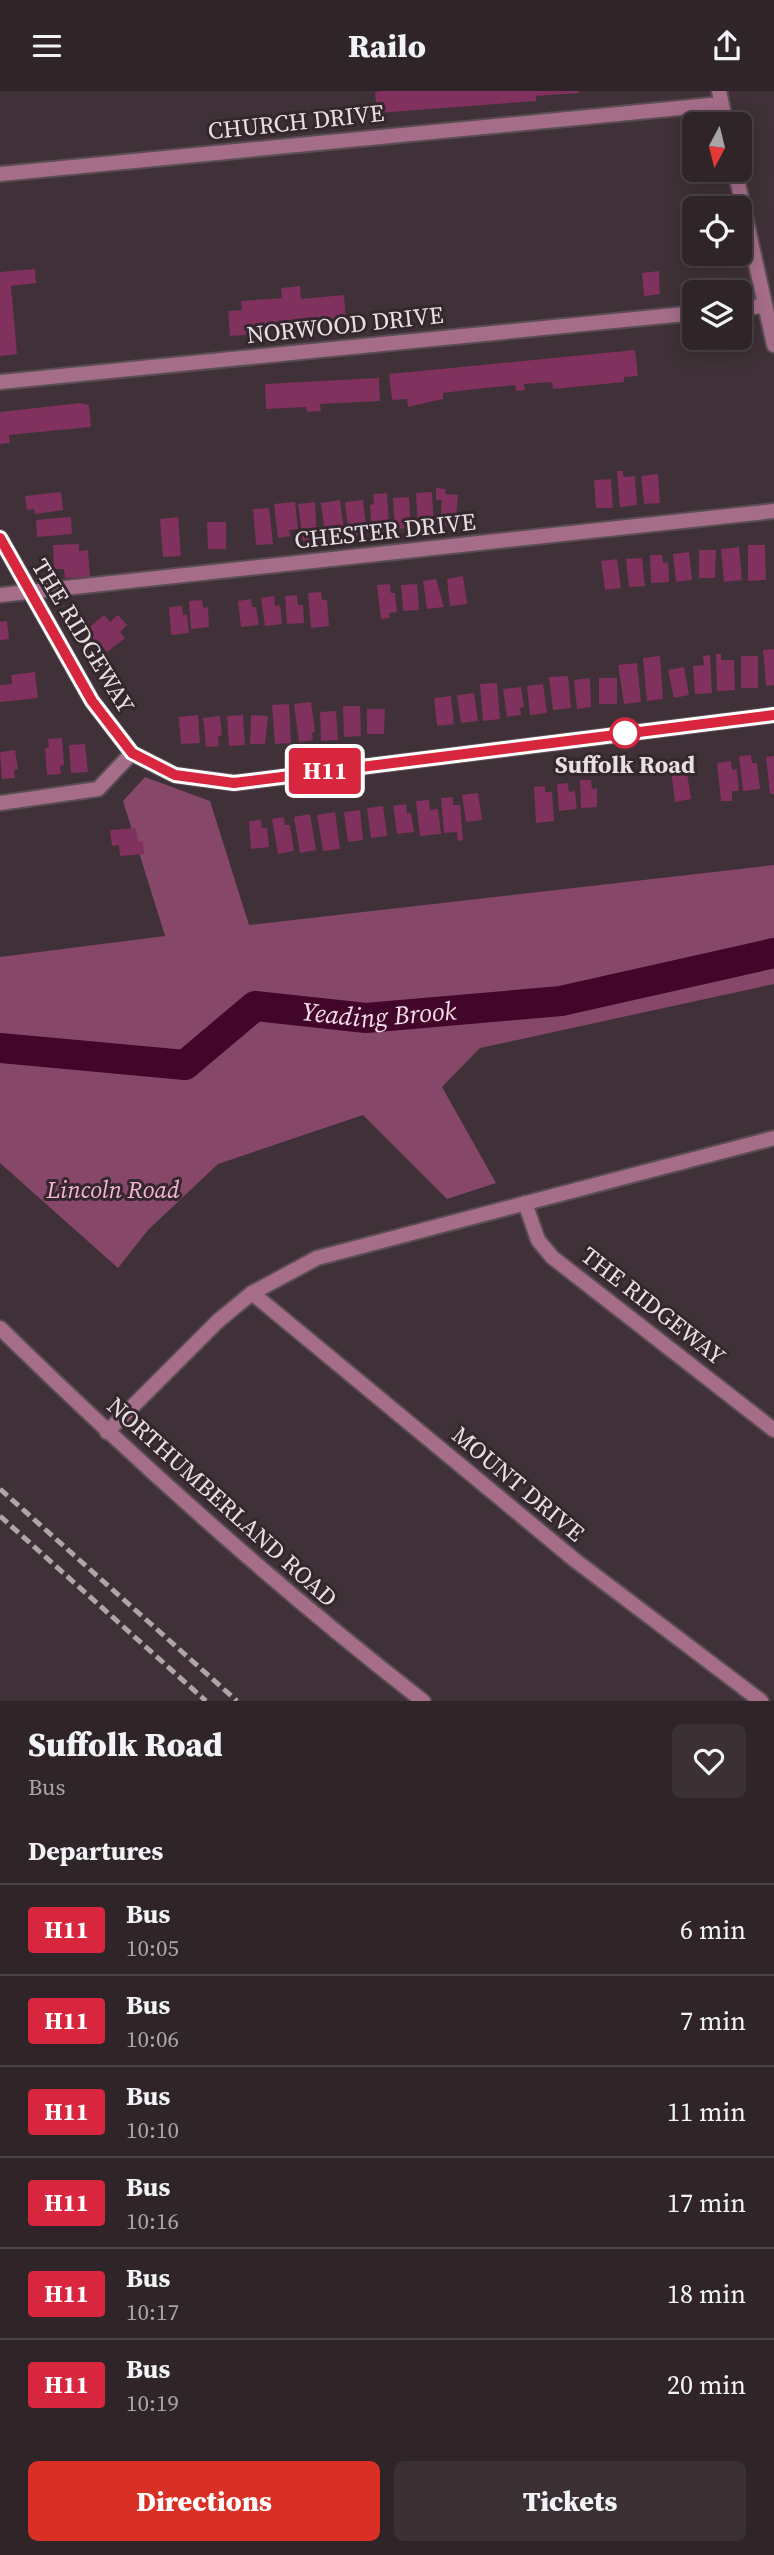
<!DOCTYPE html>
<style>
:root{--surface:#2f2529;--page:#3b3135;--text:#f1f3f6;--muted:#a7a5a8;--line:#4a4246;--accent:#d93025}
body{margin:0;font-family:"Source Serif 4",serif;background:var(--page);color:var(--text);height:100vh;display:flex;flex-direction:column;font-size:26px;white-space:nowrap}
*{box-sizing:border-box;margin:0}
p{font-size:23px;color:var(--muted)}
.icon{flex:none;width:38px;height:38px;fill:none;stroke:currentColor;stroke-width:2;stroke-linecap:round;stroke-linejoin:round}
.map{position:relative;height:1610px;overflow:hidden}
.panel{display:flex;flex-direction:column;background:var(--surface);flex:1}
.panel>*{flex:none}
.badge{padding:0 14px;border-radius:5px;font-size:24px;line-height:46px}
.needle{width:46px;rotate:187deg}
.fabs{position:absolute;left:682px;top:21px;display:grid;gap:14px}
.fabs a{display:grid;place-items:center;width:70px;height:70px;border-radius:10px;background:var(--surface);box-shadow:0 4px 18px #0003,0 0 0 2px var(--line);font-size:35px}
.map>.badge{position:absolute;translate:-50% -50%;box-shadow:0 0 0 4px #fff}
h2{padding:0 28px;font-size:26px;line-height:63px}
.round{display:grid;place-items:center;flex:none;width:74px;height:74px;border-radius:10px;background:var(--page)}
.head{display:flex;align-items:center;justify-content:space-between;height:119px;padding:0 28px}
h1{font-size:33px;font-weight:800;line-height:52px}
.primary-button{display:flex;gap:14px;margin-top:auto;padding:14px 28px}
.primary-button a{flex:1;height:80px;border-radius:10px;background:var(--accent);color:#fff;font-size:28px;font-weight:800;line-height:80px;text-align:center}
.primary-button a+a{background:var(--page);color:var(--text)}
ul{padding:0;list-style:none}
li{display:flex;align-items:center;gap:21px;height:91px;padding:0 28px;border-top:2px solid var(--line)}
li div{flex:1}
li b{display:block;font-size:26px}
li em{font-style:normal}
li .badge{min-width:77px;font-weight:700;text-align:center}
header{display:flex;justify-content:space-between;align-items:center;height:91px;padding:0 28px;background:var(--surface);font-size:32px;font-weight:800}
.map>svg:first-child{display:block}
</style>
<header><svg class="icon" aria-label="menu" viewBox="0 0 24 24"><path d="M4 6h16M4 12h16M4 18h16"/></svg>Railo<svg class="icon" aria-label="share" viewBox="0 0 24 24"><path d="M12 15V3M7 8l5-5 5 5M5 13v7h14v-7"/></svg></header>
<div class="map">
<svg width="774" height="1610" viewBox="0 0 774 1610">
<rect width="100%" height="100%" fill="#3f3137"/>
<polygon fill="#864768" points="145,686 210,710 249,834 774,774 774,893 480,957 442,996 496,1092 447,1108 363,1024 218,1073 148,1139 118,1177 0,1072 0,866 165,845 123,710"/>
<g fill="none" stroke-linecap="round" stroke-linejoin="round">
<path stroke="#42062b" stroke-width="30" id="s1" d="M0,957L185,974L255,915L366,927L561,910L774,862"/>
</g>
<g fill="#80315d">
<polygon points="383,0 578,0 578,2 536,5 536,10 377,22 375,1"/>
<polygon points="35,178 36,192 11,195 17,263 0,265 0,181"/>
<polygon points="659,180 660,203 644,205 642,182"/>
<polygon points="300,195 301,208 344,204 346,231 256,238 256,243 230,245 228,220 242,219 241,210 282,207 281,197"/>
<polygon points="635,259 638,285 624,286 624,291 553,298 552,291 524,293 525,299 516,300 515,294 467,299 443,302 443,308 408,316 407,308 392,309 389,283"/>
<polygon points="379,287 380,310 320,313 321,320 307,321 306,316 266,318 265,293"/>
<polygon points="81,312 89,314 91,336 9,344 10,352 0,353 0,321"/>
<polygon points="617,380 623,380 623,386 635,385 637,414 620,416"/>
<polygon points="658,383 660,412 644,413 641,385"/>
<polygon points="611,388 613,417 596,417 594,389"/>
<polygon points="436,397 446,398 445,403 458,404 455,435 440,434 442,409 436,409"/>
<polygon points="61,401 63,419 35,423 34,418 27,419 25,405"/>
<polygon points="432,401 434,436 418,437 416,402"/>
<polygon points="387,402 389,432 385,433 386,440 372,441 370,414 374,413 373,403"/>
<polygon points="409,406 411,437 395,438 393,407"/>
<polygon points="340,409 344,439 339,439 340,447 326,449 321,412"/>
<polygon points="363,409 366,436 362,437 363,444 349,446 345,411"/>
<polygon points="295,411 298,438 289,439 290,445 278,447 274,413"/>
<polygon points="315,411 317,448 303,450 298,413"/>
<polygon points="269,417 273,453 256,454 253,418"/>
<polygon points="71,426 72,443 37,446 36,429"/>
<polygon points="178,426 181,465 163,466 160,428"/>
<polygon points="207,431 226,431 226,458 208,458"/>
<polygon points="79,453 79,460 88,459 90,486 65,487 64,478 54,478 53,454"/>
<polygon points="748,454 765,454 766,489 748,490"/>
<polygon points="739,456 742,489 724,491 721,458"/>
<polygon points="699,459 716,459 715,487 699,487"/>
<polygon points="689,461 692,489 676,491 673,463"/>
<polygon points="650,464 662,464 663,472 668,471 669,491 651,492"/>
<polygon points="642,467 645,495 629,496 626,468"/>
<polygon points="617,468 621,497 605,499 601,470"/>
<polygon points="463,485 467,513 450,515 447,488"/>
<polygon points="436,488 444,516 427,518 423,490"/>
<polygon points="390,493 391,502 395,502 397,521 389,522 390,527 381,528 377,494"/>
<polygon points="417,493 419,519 403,520 401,494"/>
<polygon points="321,501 322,509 327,509 329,535 311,537 308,502"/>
<polygon points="297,504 298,514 303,514 304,532 287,533 285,505"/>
<polygon points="274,505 275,515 280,514 282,533 265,535 261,507"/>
<polygon points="251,508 252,516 256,516 259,534 241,536 238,510"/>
<polygon points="202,509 203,517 208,516 209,536 191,538 189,510"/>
<polygon points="182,515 183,524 187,523 189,542 171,544 169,516"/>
<polygon points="104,524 110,531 118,524 127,534 120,541 125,547 107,561 101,554 98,557 84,541"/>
<polygon points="7,530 9,548 0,549 0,531"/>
<polygon points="774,558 774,594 766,595 763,559"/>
<polygon points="716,563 721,563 721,569 734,569 735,599 717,600"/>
<polygon points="710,564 712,602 695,603 693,575 704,574 703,565"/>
<polygon points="660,565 663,608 647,610 643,567"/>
<rect x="741" y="565" width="17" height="32"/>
<polygon points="637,572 641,611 624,613 618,574"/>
<polygon points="684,576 689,604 674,607 668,579"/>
<polygon points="35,581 38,607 0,611 0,594 12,593 11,584"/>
<polygon points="568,585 571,617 553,619 549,586"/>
<polygon points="590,587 591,616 577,618 574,589"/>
<rect x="599" y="587" width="18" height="26"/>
<polygon points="497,592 500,628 483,630 480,593"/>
<polygon points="543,593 547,622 530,624 527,595"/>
<polygon points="521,596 524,616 520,617 521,624 507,626 503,598"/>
<polygon points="474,602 478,630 461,632 457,604"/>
<polygon points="451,605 454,633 437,635 434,607"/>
<polygon points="311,611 315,641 312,642 313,649 299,651 294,613"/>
<polygon points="289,613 291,652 275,653 272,614"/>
<polygon points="343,615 360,615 361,645 344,646"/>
<polygon points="367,618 385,618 384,643 367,643"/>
<polygon points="336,620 338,649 321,650 320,621"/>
<polygon points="198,624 200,652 181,653 179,626"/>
<polygon points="243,624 245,654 229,655 227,625"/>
<polygon points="251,624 268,625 265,653 250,653"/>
<polygon points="220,625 222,645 218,645 219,655 206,656 203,627"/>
<polygon points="62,647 64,674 60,675 61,683 47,684 45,657 49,656 48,648"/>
<polygon points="85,653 88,681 71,682 69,654"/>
<polygon points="15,659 18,678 14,679 15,687 2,688 0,661"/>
<polygon points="751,664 752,672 757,672 760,698 743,700 739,665"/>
<polygon points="774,665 774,703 770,703 766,666"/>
<polygon points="731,670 732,679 737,678 739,700 732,700 732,710 721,710 717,672"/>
<polygon points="686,676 691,708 675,711 671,678"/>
<polygon points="580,689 591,689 592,698 597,697 597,716 581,717"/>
<polygon points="568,692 569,701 575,700 577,718 559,720 557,693"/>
<polygon points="545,695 545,701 552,701 554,730 536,732 534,696"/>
<polygon points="478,702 482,729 466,731 462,704"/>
<polygon points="453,706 453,714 460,714 463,749 458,750 457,741 444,742 441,707"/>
<polygon points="429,709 430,719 438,718 441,743 420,745 416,710"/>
<polygon points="406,713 407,723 411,722 414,741 397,743 393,715"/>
<polygon points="383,715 387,745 371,747 367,717"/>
<polygon points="360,719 363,749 348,751 344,721"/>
<polygon points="335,721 340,758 323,760 317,724"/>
<polygon points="310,723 316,759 300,762 294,726"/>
<polygon points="284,726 285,734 290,734 294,760 278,763 272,728"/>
<polygon points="261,729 262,737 267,737 269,756 251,758 249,730"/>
<polygon points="136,737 138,751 143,750 144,763 120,765 119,754 112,755 110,739"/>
</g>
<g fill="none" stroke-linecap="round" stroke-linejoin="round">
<defs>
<g id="street">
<polyline points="719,0 726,33"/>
<polyline points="735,79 774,254"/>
<polyline points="0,83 721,13"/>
<polyline points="740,217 764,215"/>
<polyline points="0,291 695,222"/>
<polyline points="0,504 774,420"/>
<polyline points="0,712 98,698 132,662"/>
<polyline points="525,1112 538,1149 552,1166 774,1339"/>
<polyline points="252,1202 576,1470 761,1610"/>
<path d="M0,1237C134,1368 274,1494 423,1610"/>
<polyline points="107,1341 218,1230 252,1202 317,1167 774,1047"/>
</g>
<polyline id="secondary" points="0,447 92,610 132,662 175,684 235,692 774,624"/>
</defs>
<use href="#street" stroke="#5a4d53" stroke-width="18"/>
<use href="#secondary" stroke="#5a4d53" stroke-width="18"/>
<use href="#street" stroke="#a66d89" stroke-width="14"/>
<use href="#secondary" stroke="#e58ab8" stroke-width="14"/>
<g stroke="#afa4a9" stroke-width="5" stroke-dasharray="10 5" stroke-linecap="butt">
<polyline points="0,1398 237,1610"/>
<polyline points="0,1425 206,1610"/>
</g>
</g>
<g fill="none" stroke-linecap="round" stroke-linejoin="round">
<defs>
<polyline id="line" points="0,447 92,610 132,662 175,684 234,692 774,624"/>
</defs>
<use href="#line" stroke="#fff" stroke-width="16"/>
<use href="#line" stroke="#d7263d" stroke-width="10"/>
</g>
<circle fill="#fff" stroke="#d7263d" stroke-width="3.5" cx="625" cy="642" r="14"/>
<g text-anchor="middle" stroke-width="6" stroke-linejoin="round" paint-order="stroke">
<g font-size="24" fill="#e8dfe3" stroke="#34272d">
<text transform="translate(296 31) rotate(-6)" y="8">CHURCH DRIVE</text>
<text transform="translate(345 234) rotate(-6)" y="8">NORWOOD DRIVE</text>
<text transform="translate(385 440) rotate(-6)" y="8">CHESTER DRIVE</text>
<text transform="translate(83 545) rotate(59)" y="8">THE RIDGEWAY</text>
<text transform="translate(653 1215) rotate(38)" y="8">THE RIDGEWAY</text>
<text transform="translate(518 1393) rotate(40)" y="8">MOUNT DRIVE</text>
<text transform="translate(222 1411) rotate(42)" y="8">NORTHUMBERLAND ROAD</text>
</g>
<g font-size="24" font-weight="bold" fill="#e8dfe3" stroke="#34272d">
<text x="625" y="682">Suffolk Road</text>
</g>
<g font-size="24" font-style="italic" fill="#f8b3d4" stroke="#34272d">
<text x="113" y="1107">Lincoln Road</text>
</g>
<g font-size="26" font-style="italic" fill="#f5dde8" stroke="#34272d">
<text dy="9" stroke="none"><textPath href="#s1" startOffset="402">Yeading Brook</textPath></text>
</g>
</g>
</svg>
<div class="fabs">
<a><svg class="needle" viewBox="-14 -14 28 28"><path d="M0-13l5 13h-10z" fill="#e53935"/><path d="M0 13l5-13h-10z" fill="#a7a5a8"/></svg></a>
<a><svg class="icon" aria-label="locate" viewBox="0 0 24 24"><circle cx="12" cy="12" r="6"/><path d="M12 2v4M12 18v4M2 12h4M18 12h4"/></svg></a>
<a><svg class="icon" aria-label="layers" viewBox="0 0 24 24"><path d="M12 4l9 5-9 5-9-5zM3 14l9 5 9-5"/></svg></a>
</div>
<b class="badge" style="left:325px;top:680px;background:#d7263d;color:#fff">H11</b>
</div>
<section class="panel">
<div class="head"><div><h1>Suffolk Road</h1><p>Bus</p></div><a class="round"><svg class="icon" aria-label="heart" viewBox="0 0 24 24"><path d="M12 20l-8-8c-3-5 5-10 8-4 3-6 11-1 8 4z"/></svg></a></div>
<h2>Departures</h2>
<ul>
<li><span class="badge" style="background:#d7263d;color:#fff">H11</span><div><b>Bus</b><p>10:05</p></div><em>6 min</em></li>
<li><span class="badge" style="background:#d7263d;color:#fff">H11</span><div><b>Bus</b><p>10:06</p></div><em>7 min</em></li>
<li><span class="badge" style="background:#d7263d;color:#fff">H11</span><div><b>Bus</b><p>10:10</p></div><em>11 min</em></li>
<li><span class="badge" style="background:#d7263d;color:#fff">H11</span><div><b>Bus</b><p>10:16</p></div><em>17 min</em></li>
<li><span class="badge" style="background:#d7263d;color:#fff">H11</span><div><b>Bus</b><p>10:17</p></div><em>18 min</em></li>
<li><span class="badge" style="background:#d7263d;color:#fff">H11</span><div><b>Bus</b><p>10:19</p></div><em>20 min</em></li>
</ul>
<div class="primary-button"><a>Directions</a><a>Tickets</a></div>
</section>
